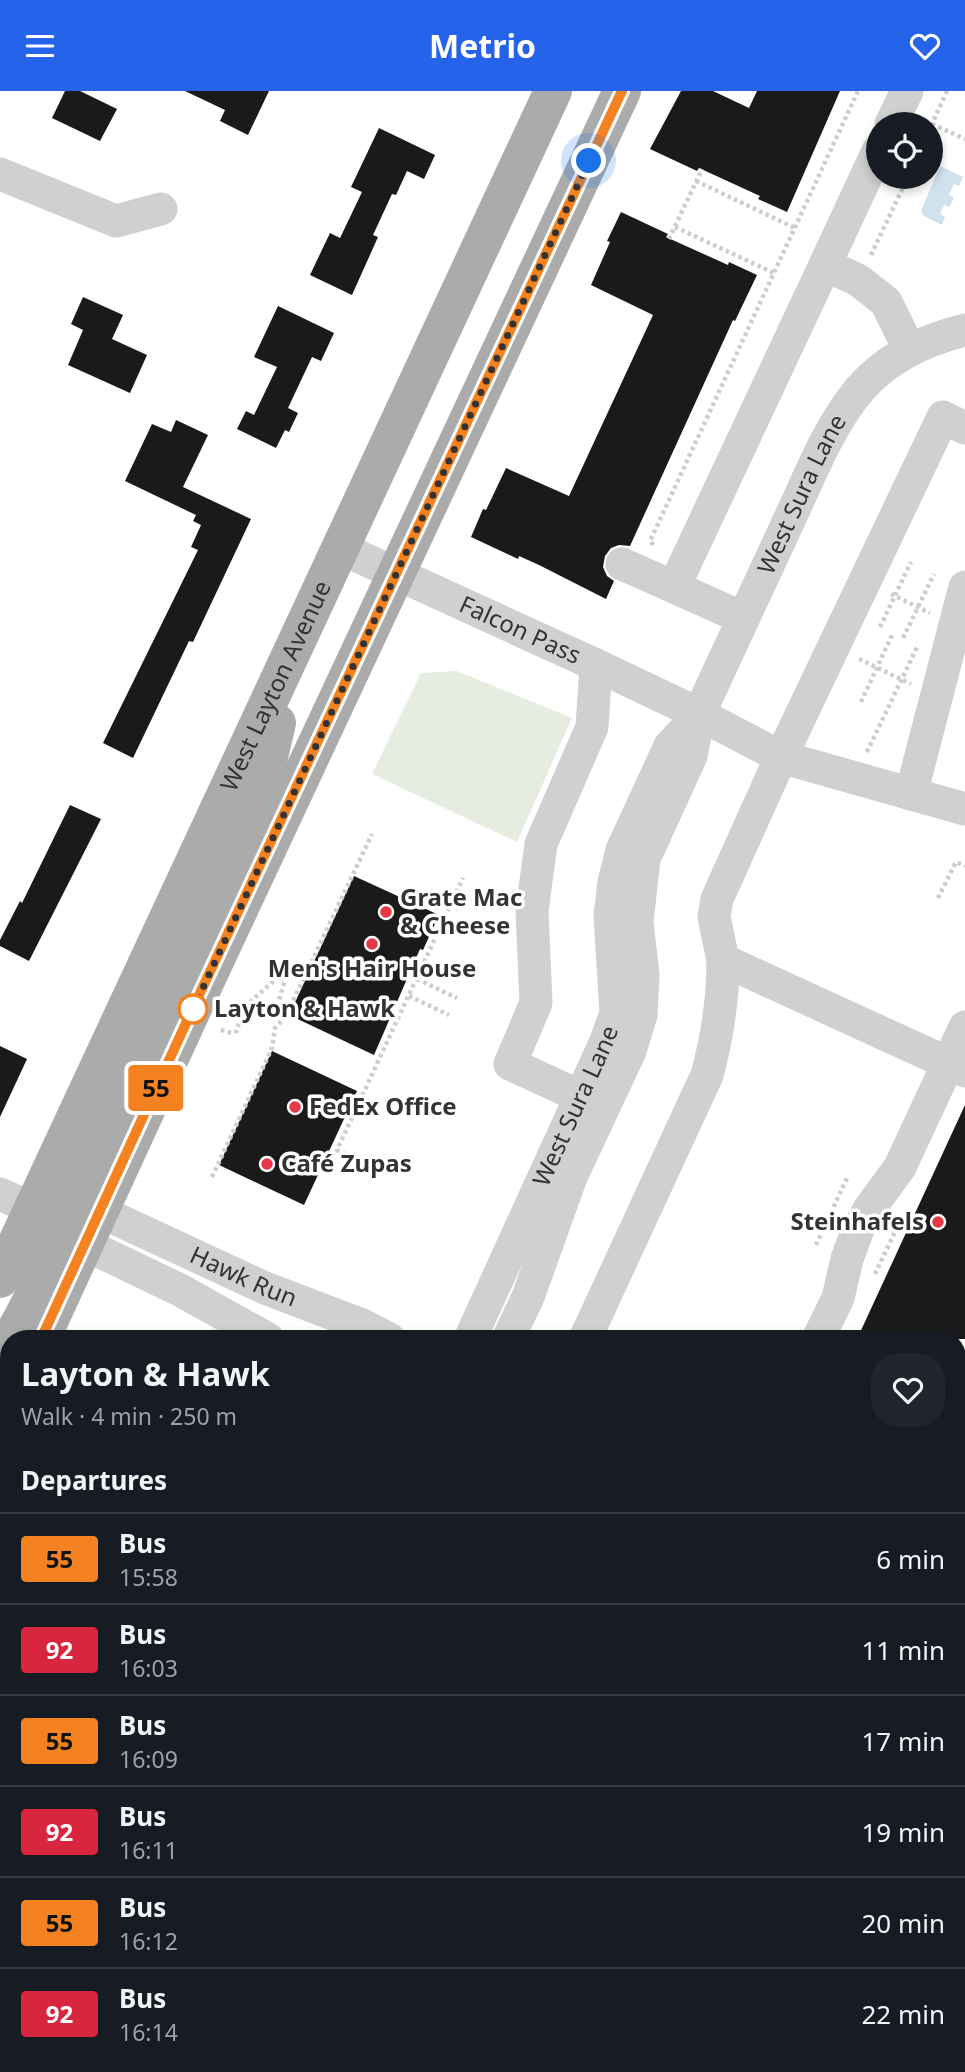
<!DOCTYPE html>
<meta charset="utf-8">
<style>
:root{--surface:#171b24;--page:#20242c;--text:#f1f3f6;--muted:#9ea1a6;--line:#363941;--accent:#2563eb}
body{margin:0;font-family:"Noto Sans",sans-serif;background:var(--page);color:var(--text);height:100vh;display:flex;flex-direction:column;font-size:26px;white-space:nowrap}
*{box-sizing:border-box;margin:0}
p{font-size:23px;color:var(--muted)}
.icon{flex:none;width:38px;height:38px;fill:none;stroke:currentColor;stroke-width:2;stroke-linecap:round;stroke-linejoin:round}
.map{position:relative;flex:1;overflow:hidden}
.panel{position:absolute;left:0px;top:1239px;width:966px;height:742px;display:flex;flex-direction:column;background:var(--surface);border-radius:28px 28px 0 0;box-shadow:0 4px 10px #0003}
.panel>*{flex:none}
.badge{padding:0 14px;border-radius:5px;font-size:24px;line-height:46px}
.controls{position:absolute;left:866px;top:21px;display:grid;gap:14px}
.controls a{display:grid;place-items:center;width:77px;height:77px;border-radius:50%;background:var(--surface);box-shadow:0 4px 10px #0003;font-size:35px}
.you{position:absolute;width:35px;height:35px;margin:-18px;border:5px solid #fff;border-radius:50%;background:#1a73e8;box-shadow:0 0 0 10px #1a73e833}
.map>.badge{position:absolute;translate:-50% -50%;box-shadow:0 0 0 4px #fff}
h2{padding:0 21px;font-size:26px;line-height:63px}
.round{display:grid;place-items:center;flex:none;width:74px;height:74px;border-radius:28px;background:var(--page)}
.overview{display:flex;align-items:center;justify-content:space-between;height:119px;padding:0 21px}
h1{font-size:33px;font-weight:700;line-height:52px}
ul{padding:0;list-style:none}
li{display:flex;align-items:center;gap:21px;height:91px;padding:0 21px;border-top:2px solid var(--line)}
li div{flex:1}
li b{display:block;font-size:26px}
li em{font-style:normal}
li .badge{min-width:77px;font-weight:700;text-align:center}
header{display:flex;justify-content:space-between;align-items:center;height:91px;padding:0 21px;background:var(--accent);color:#fff;font-size:32px;font-weight:700}
.map>svg:first-child{display:block}
</style>
<header><svg class="icon" aria-label="menu" viewBox="0 0 24 24"><path d="M4 6h16M4 12h16M4 18h16"/></svg>Metrio<svg class="icon" aria-label="heart" viewBox="0 0 24 24"><path d="M12 20l-8-8c-3-5 5-10 8-4 3-6 11-1 8 4z"/></svg></header>
<div class="map">
<svg width="965" height="1981" viewBox="0 0 965 1981">
<rect width="100%" height="100%" fill="#fff"/>
<polygon fill="#e6ecdf" points="457,580 572,627 517,751 372,683 421,582"/>
<polygon fill="#cfe2ee" points="940,75 963,86 959,95 954,93 949,104 954,107 949,116 944,114 940,123 945,126 942,134 924,125 921,120"/>
<g fill="#1a1a1a">
<polygon points="65,0 80,0 117,18 100,50 52,27"/>
<polygon points="185,0 269,0 248,44 220,30 225,19"/>
<polygon points="681,0 713,0 749,17 757,0 840,0 787,121 758,108 760,105 699,77 697,80 650,58"/>
<polygon points="379,37 435,64 424,88 407,80 396,104 392,103 373,144 378,146 352,204 310,184 330,142 340,147 362,101 351,96"/>
<polygon points="621,121 668,143 666,146 728,174 729,171 757,184 735,230 733,229 630,455 619,454 611,457 605,465 603,476 607,485 614,490 606,508 539,474 519,465 518,468 471,446 483,418 486,419 506,377 569,405 653,224 591,194 610,151 607,150"/>
<polygon points="83,206 123,224 112,248 147,264 130,302 68,274 83,239 71,233"/>
<polygon points="278,215 334,242 321,270 312,266 288,317 298,322 289,341 285,339 276,357 237,338 246,320 254,324 277,276 254,266"/>
<polygon points="176,329 208,344 183,396 251,428 193,551 189,550 133,667 103,652 198,459 191,456 201,434 193,430 196,424 125,390 152,333 171,341"/>
<polygon points="70,714 101,728 29,870 0,855 0,849 20,810 22,812"/>
<polygon points="354,785 439,824 423,859 420,858 374,964 289,924"/>
<polygon points="0,955 27,968 0,1026"/>
<polygon points="272,960 357,1000 304,1114 219,1074"/>
<polygon points="965,1014 965,1248 857,1248"/>
</g>
<g fill="none" stroke-linecap="round" stroke-linejoin="round">
<g stroke="#cdcdcd" stroke-width="4.5" stroke-dasharray="3.5 3.5" stroke-linecap="butt">
<polyline points="932,33 965,48"/>
<polyline points="931,35 947,0"/>
<polyline points="696,90 795,137"/>
<polyline points="675,136 774,182"/>
<polyline points="669,148 702,78"/>
<polyline points="871,164 908,86"/>
<polyline points="653,454 650,450 858,0"/>
<polyline points="891,503 930,522"/>
<polyline points="880,536 911,471"/>
<polyline points="903,547 934,483"/>
<polyline points="859,568 911,593"/>
<polyline points="861,611 893,542"/>
<polyline points="867,661 918,554"/>
<polyline points="938,807 956,771 965,775"/>
<polyline points="417,888 457,907"/>
<polyline points="409,905 449,924"/>
<polyline points="221,939 232,942 237,940 242,922 248,913 279,885 285,889 279,909 286,925"/>
<polyline points="378,1077 337,1059 463,787"/>
<polyline points="212,1086 272,957 275,937 286,925 372,743"/>
<polyline points="816,1154 847,1087"/>
<polyline points="875,1183 901,1128"/>
<polyline points="0,1631 9,1635"/>
<polyline points="0,1749 9,1753"/>
<polyline points="375,1981 379,1972"/>
</g>
<g stroke="#d0d0d0" stroke-width="33">
<polyline points="891,33 907,0"/>
<polyline points="878,60 825,174 858,189 886,211 909,258"/>
<polyline points="0,83 116,130 161,118"/>
<polyline points="965,337 943,326 781,666 965,718"/>
<path id="s1" d="M340,457L596,574L699,623L781,666L717,808L714,826L723,869L965,980"/>
<polyline points="622,473 674,496"/>
<polyline points="743,527 674,496 825,174"/>
<polyline points="596,574 592,636 541,753 532,820 536,912 510,973 601,1015"/>
<polyline points="911,703 965,496"/>
<polyline points="0,1103 33,1118 84,1153 180,1199 268,1248"/>
<path id="s2" d="M74,1117L99,1120L265,1197L362,1234L389,1248"/>
<path id="s3" d="M470,1248L606,950L616,922L610,825L614,791L622,759L670,655L698,625"/>
<path id="s4" d="M508,1248L528,1206L571,1086L630,960L641,924L643,884L637,831L644,768L691,665L699,623C730,557 761,491 791,425C811,382 829,335 860,298C888,266 924,249 965,239"/>
<path d="M585,1248L707,984C718,944 723,910 723,869"/>
<polyline points="818,1248 838,1207 847,1168 858,1138 870,1117 900,1076 965,936"/>
<polyline points="957,1415 965,1418"/>
<polyline points="0,1540 9,1522"/>
<polyline points="0,1587 9,1591"/>
<polyline points="957,1759 965,1742"/>
<polyline points="0,1864 9,1868"/>
<polyline points="0,1917 9,1924"/>
<polyline points="0,1972 9,1952"/>
<polyline points="64,1972 84,1981"/>
<polyline points="129,1981 133,1972"/>
<polyline points="155,1981 159,1972"/>
<polyline points="231,1981 235,1972"/>
<polyline points="417,1981 419,1972"/>
<polyline points="837,1981 843,1972"/>
</g>
<g stroke="#ababab" stroke-width="38">
<polyline points="84,1153 74,1117 78,1094 261,700 277,632"/>
<path id="s5" d="M0,1188L553,0"/>
<path d="M11,1248C24,1222 58,1170 48,1141C45,1133 37,1125 33,1118"/>
<polyline points="41,1248 193,917 622,0"/>
<polyline points="0,1335 9,1317"/>
</g>
</g>
<g fill="none" stroke-linecap="round" stroke-linejoin="round">
<defs>
<polyline id="line" points="41,1248 193,917 622,0"/>
</defs>
<use href="#line" stroke="#fff" stroke-width="16"/>
<use href="#line" stroke="#f58220" stroke-width="10"/>
<polyline stroke="#333" stroke-width="7" stroke-dasharray="0 12.6" points="193,918 589,70"/>
</g>
<g fill="#e63946" stroke="#fff" stroke-width="2.5">
<circle cx="386" cy="821" r="7"/>
<circle cx="372" cy="853" r="7"/>
<circle cx="295" cy="1016" r="7"/>
<circle cx="267" cy="1073" r="7"/>
<circle cx="938" cy="1131" r="7"/>
</g>
<circle fill="#fff" stroke="#f58220" stroke-width="3.5" cx="193" cy="918" r="14"/>
<g text-anchor="middle" stroke-width="7" stroke-linejoin="round" paint-order="stroke">
<g font-size="24" fill="#333" stroke="#fff">
<text dy="8" stroke="none"><textPath href="#s4" startOffset="906">West Sura Lane</textPath></text>
<text dy="8" stroke="none"><textPath href="#s1" startOffset="198">Falcon Pass</textPath></text>
<text dy="8" stroke="none"><textPath href="#s5" startOffset="654">West Layton Avenue</textPath></text>
<text dy="8" stroke="none"><textPath href="#s3" startOffset="256">West Sura Lane</textPath></text>
<text dy="8" stroke="none"><textPath href="#s2" startOffset="184">Hawk Run</textPath></text>
</g>
<g font-size="24" font-weight="bold" fill="#333" stroke="#fff" text-anchor="start">
<text x="400" y="815">Grate Mac<tspan x="400" dy="28">&amp; Cheese</tspan></text>
<text x="372" y="886" text-anchor="middle">Men's Hair House</text>
<text x="309" y="1024">FedEx Office</text>
<text x="281" y="1081">Café Zupas</text>
<text x="924" y="1139" text-anchor="end">Steinhafels</text>
</g>
<g font-size="24" font-weight="bold" fill="#333" stroke="#fff" text-anchor="start">
<text x="214" y="926">Layton &amp; Hawk</text>
</g>
</g>
</svg>
<div class="controls">
<a><svg class="icon" aria-label="locate" viewBox="0 0 24 24"><circle cx="12" cy="12" r="6"/><path d="M12 2v4M12 18v4M2 12h4M18 12h4"/></svg></a>
</div>
<div class="you" style="left:589px;top:70px"></div>
<b class="badge" style="left:156px;top:997px;background:#f58220;color:#111">55</b>
<section class="panel">
<div class="overview"><div><h1>Layton &amp; Hawk</h1><p>Walk · 4 min · 250 m</p></div><a class="round"><svg class="icon" aria-label="heart" viewBox="0 0 24 24"><path d="M12 20l-8-8c-3-5 5-10 8-4 3-6 11-1 8 4z"/></svg></a></div>
<h2>Departures</h2>
<ul>
<li><span class="badge" style="background:#f58220;color:#111">55</span><div><b>Bus</b><p>15:58</p></div><em>6 min</em></li>
<li><span class="badge" style="background:#d7263d;color:#fff">92</span><div><b>Bus</b><p>16:03</p></div><em>11 min</em></li>
<li><span class="badge" style="background:#f58220;color:#111">55</span><div><b>Bus</b><p>16:09</p></div><em>17 min</em></li>
<li><span class="badge" style="background:#d7263d;color:#fff">92</span><div><b>Bus</b><p>16:11</p></div><em>19 min</em></li>
<li><span class="badge" style="background:#f58220;color:#111">55</span><div><b>Bus</b><p>16:12</p></div><em>20 min</em></li>
<li><span class="badge" style="background:#d7263d;color:#fff">92</span><div><b>Bus</b><p>16:14</p></div><em>22 min</em></li>
</ul>
</section>
</div>
